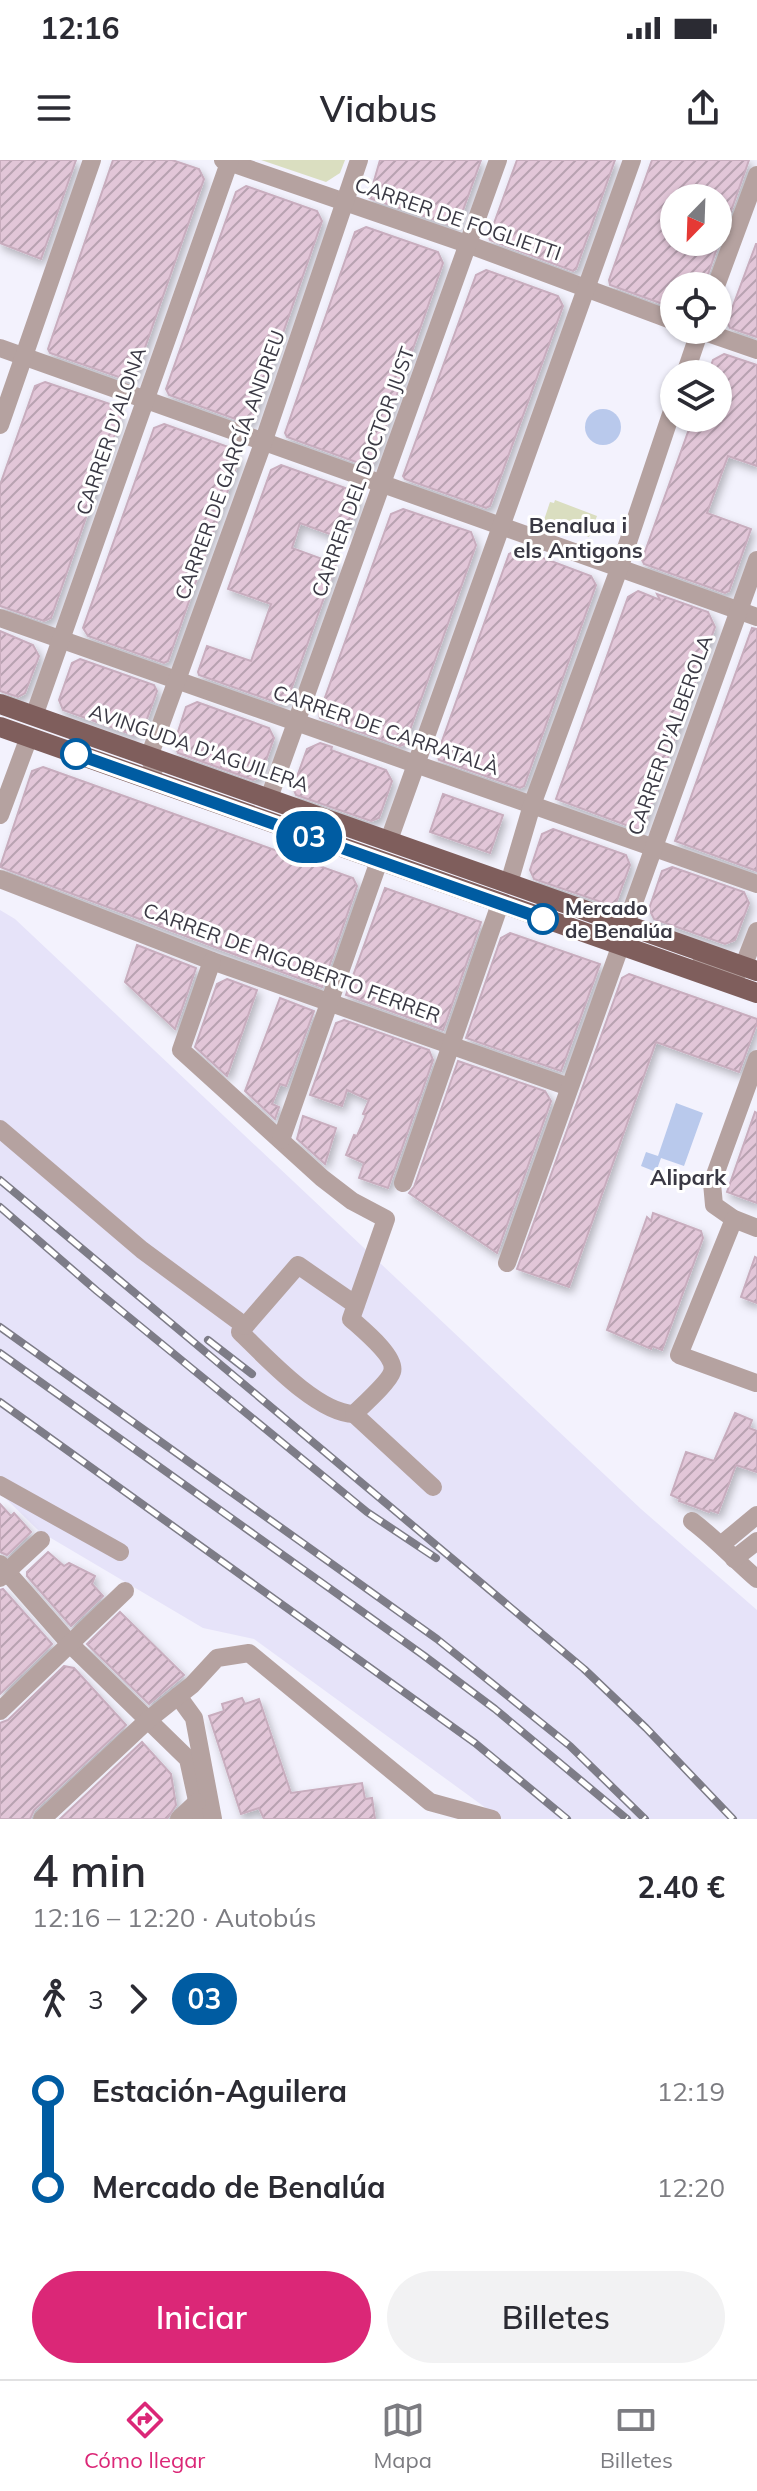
<!DOCTYPE html>
<html lang="es">
<meta charset="utf-8">
<style>
:root{--surface:#fff;--page:#f2f2f3;--text:#2b2b33;--muted:#7c7c81;--line:#e1e1e2;--accent:#db2777}
body{margin:0;font-family:Mulish,sans-serif;background:var(--page);color:var(--text);height:100vh;display:flex;flex-direction:column;font-size:30px;white-space:nowrap}
*{box-sizing:border-box;margin:0}
p{font-size:26px;color:var(--muted)}
.icon{flex:none;width:44px;height:44px;fill:none;stroke:currentColor;stroke-width:2;stroke-linecap:round;stroke-linejoin:round}
.map{position:relative;height:1659px;overflow:hidden}
.drawer{display:flex;flex-direction:column;background:var(--surface);flex:1}
.drawer>*{flex:none}
.badge{padding:0 16px;border-radius:26px;font-size:28px;line-height:52px}
.needle{width:52px;rotate:203deg}
.buttons{position:absolute;left:660px;top:24px;display:grid;gap:16px}
.buttons a{display:grid;place-items:center;width:72px;height:72px;border-radius:50%;background:var(--surface);box-shadow:0 2px 6px #0004;font-size:40px}
.map>.badge{position:absolute;translate:-50% -50%;box-shadow:0 0 0 4px #fff}
.legs{display:flex;align-items:center;gap:12px;height:88px;padding:0 32px;font-size:26px}
.legs p{margin-inline-start:auto}
.overview{display:flex;align-items:center;justify-content:space-between;height:136px;padding:0 32px}
h1{font-size:44px;font-weight:600;line-height:60px}
.action{display:flex;gap:16px;margin-top:auto;padding:16px 32px}
.action a{flex:1;height:92px;border-radius:48px;background:var(--accent);color:#fff;font-size:32px;font-weight:600;line-height:92px;text-align:center}
.action a+a{background:var(--page);color:var(--text)}
ul{padding:0 32px;list-style:none}
li{display:flex;align-items:center;gap:28px;height:96px;font-size:30px}
li i{display:grid;place-items:center;width:12px;height:100%;margin:0 10px;background:currentColor}
li i::after{content:'';width:20px;height:20px;margin:-10px;border:6px solid;border-radius:50%;background:var(--surface)}
li p{margin-inline-start:auto}
li:first-child i{background:linear-gradient(#0000 50%,currentColor 0)}
li:last-child i{background:linear-gradient(currentColor 50%,#0000 0)}
.status{display:flex;justify-content:space-between;align-items:center;height:56px;padding:0 40px;background:var(--surface);direction:ltr}
.status svg{height:22px;fill:currentColor}
header{display:flex;justify-content:space-between;align-items:center;height:104px;padding:0 32px;background:var(--surface);font-size:36px;font-weight:600}
.tab-bar{display:flex;justify-content:space-around;align-items:center;height:112px;border-top:2px solid var(--line);background:var(--surface);font-size:22px;color:var(--muted)}
.tab-bar a{display:grid;justify-items:center;gap:4px}
.tab-bar .selected{color:var(--accent)}
.map>svg:first-child{display:block}
</style>
<div class="status"><b>12:16</b><svg viewBox="0 0 49 12"><path d="M0 12V9h3v3zM5 12V6h3v6zM10 12V3h3v9zM15 12V0h3v12zM26 1h20v11H26zM47 4h2v5h-2z"/></svg></div>
<header><svg class="icon" aria-label="menu" viewBox="0 0 24 24"><path d="M4 6h16M4 12h16M4 18h16"/></svg>Viabus<svg class="icon" aria-label="share" viewBox="0 0 24 24"><path d="M12 15V3M7 8l5-5 5 5M5 13v7h14v-7"/></svg></header>
<div class="map">
<svg width="757" height="1659" viewBox="0 0 757 1659">
<defs>
<pattern id="building-hatch" width="6" height="6" patternUnits="userSpaceOnUse" patternTransform="scale(2)"><rect width="6" height="6" fill="#e2c6d8"/><path d="M-1 1l2-2M0 6l6-6M5 7l2-2" fill="none" stroke="#b8a2b1"/></pattern>
<filter id="shadow"><feDropShadow dx="3" dy="5" stdDeviation="4" flood-color="#0004"/></filter>
</defs>
<rect width="100%" height="100%" fill="#f3f2fd"/>
<polygon fill="#e6e3f9" points="0,750 15,759 641,1349 757,1450 757,1659 501,1659 254,1479 203,1468 39,1371 0,1333"/>
<g fill="#dadec0">
<polygon points="261,0 345,0 340,13 326,22"/>
<polygon points="555,340 597,356 589,377 544,360 550,342 554,343"/>
</g>
<g fill="#b9c9ec">
<circle cx="603" cy="267" r="18"/>
<polygon points="676,943 703,953 684,1006 661,998 656,1012 641,1006 646,992 658,996"/>
</g>
<g fill="url(#building-hatch)" stroke="#c8adbe" stroke-width="2" filter="url(#shadow)">
<polygon points="0,0 76,0 41,99 0,83"/>
<polygon points="113,0 172,0 199,9 204,19 134,219 130,221 50,193 48,189"/>
<polygon points="380,0 481,0 457,67 369,38"/>
<polygon points="517,0 615,0 576,109 573,111 490,80 489,77"/>
<polygon points="652,0 749,0 720,82 718,38 674,38 674,82 719,82 704,126 674,126 674,148 610,125 609,120"/>
<polygon points="246,26 317,51 322,61 252,262 249,264 169,235 166,229 236,32"/>
<polygon points="366,67 438,92 443,103 373,303 367,306 287,277 285,273 355,72"/>
<polygon points="756,84 757,84 757,177 730,168 727,162"/>
<polygon points="486,110 558,136 563,146 490,346 486,348 405,319 403,316 476,115"/>
<polygon points="724,194 757,205 757,306 728,296 707,353 751,369 729,431 725,433 644,404 642,400 693,258 718,258 718,214 708,214 713,200"/>
<polygon points="45,222 116,246 121,257 51,458 44,461 0,446 0,325 35,226"/>
<polygon points="164,264 234,289 239,299 168,501 164,503 88,476 83,468 154,268"/>
<polygon points="281,305 354,331 359,340 347,373 338,369 335,376 300,363 292,388 336,404 287,541 281,544 199,515 198,512 207,486 251,501 271,444 228,429 271,310"/>
<polygon points="403,349 471,372 476,385 405,584 400,586 320,558 319,554 391,354"/>
<polygon points="519,389 591,416 596,425 524,626 520,628 439,600 437,595 509,394"/>
<polygon points="638,431 660,440 657,434 708,452 715,467 643,668 639,670 556,639 628,437"/>
<polygon points="752,468 757,469 757,711 675,681"/>
<polygon points="0,471 33,485 39,496 25,533 18,537 0,531"/>
<polygon points="80,499 154,525 157,531 143,570 133,575 63,550 59,540 72,503"/>
<polygon points="197,542 269,568 274,578 260,617 253,620 178,593 174,584 186,547"/>
<polygon points="320,583 332,587 331,590 386,610 392,621 379,658 371,661 296,635 293,628 307,589"/>
<polygon points="43,607 353,718 357,726 322,827 0,707 32,611"/>
<polygon points="443,634 503,655 490,693 430,672"/>
<polygon points="553,669 626,695 630,705 616,743 610,745 534,719 530,710 542,674"/>
<polygon points="672,707 744,732 749,743 735,780 725,784 654,759 649,749 662,711"/>
<polygon points="385,728 481,762 443,870 346,835"/>
<polygon points="510,773 600,804 561,911 466,878 501,778"/>
<polygon points="137,785 196,808 175,869 125,822"/>
<polygon points="629,814 757,859 757,863 739,912 656,882 569,1127 517,1109 622,818"/>
<polygon points="227,819 257,830 227,916 195,887 217,824"/>
<polygon points="280,838 314,851 286,926 280,924 272,944 279,947 275,959 245,931"/>
<polygon points="344,860 429,890 433,900 388,1028 359,1018 364,1003 346,995 354,975 357,976 366,955 363,954 369,940 347,930 342,946 310,935 336,863"/>
<polygon points="458,901 545,931 551,941 497,1093 409,1033 414,1027"/>
<polygon points="755,952 757,953 757,1043 727,1032"/>
<polygon points="303,956 336,968 325,1004 297,979"/>
<polygon points="653,1053 701,1071 703,1078 662,1190 652,1186 651,1189 607,1170 647,1057 651,1061"/>
<polygon points="755,1097 757,1098 757,1143 741,1137"/>
<polygon points="735,1253 752,1260 749,1268 757,1271 757,1312 736,1305 718,1353 710,1350 709,1352 679,1341 680,1339 671,1335 686,1292 714,1301"/>
<polygon points="0,1344 11,1356 14,1353 31,1372 7,1395 0,1392"/>
<polygon points="48,1392 64,1406 69,1403 95,1416 92,1424 103,1436 71,1466 27,1416 27,1412"/>
<polygon points="3,1429 52,1484 0,1534 0,1430"/>
<polygon points="120,1452 184,1515 149,1544 87,1484"/>
<polygon points="64,1506 74,1508 126,1565 34,1650 30,1659 0,1659 0,1563 8,1560"/>
<polygon points="242,1538 245,1544 259,1539 291,1633 362,1623 365,1639 372,1638 375,1659 264,1659 259,1648 241,1654 209,1556 224,1551 222,1544"/>
<polygon points="142,1582 171,1614 176,1645 167,1659 60,1659"/>
</g>
<g fill="none" stroke-linecap="round" stroke-linejoin="round">
<g stroke="#b5a2a0" stroke-width="18">
<polyline points="223,0 467,84 674,161"/>
<polyline points="716,126 757,15"/>
<polyline points="699,170 757,190"/>
<polyline points="0,188 757,457"/>
<polyline points="685,214 700,170"/>
<polyline points="0,265 92,0"/>
<polyline points="0,458 757,724"/>
<polyline points="34,556 230,0"/>
<polyline points="154,609 149,597 262,286 359,0"/>
<polyline points="269,638 498,0"/>
<polyline points="0,655 29,577"/>
<polyline points="389,680 632,0"/>
<polyline points="0,719 212,801 569,927"/>
<polyline points="509,723 532,645 619,409 674,245"/>
<polyline points="626,765 757,400"/>
<path d="M212,801L181,890L322,1018L352,1041L386,1059L351,1159C362,1169 397,1197 392,1212C389,1222 363,1245 354,1254C317,1253 266,1197 240,1172L298,1105L356,1145"/>
<polyline points="701,803 737,813 743,807 757,771"/>
<polyline points="757,899 712,1023 714,1045 734,1059 757,1068"/>
<polyline points="0,969 142,1090 245,1166"/>
<polyline points="281,980 379,701"/>
<polyline points="403,1023 500,744"/>
<polyline points="734,1059 679,1195 756,1223"/>
<polyline points="507,1103 624,776"/>
<polyline points="354,1254 433,1327"/>
<polyline points="0,1325 120,1392"/>
<path d="M692,1361C716,1379 735,1400 757,1419"/>
<polyline points="722,1384 757,1355"/>
<polyline points="734,1399 757,1381"/>
<polyline points="0,1404 71,1485 188,1599 201,1659"/>
<polyline points="0,1418 41,1380"/>
<polyline points="178,1536 194,1558 213,1659"/>
<polyline points="0,1551 125,1431"/>
<polyline points="42,1659 148,1560 192,1525 217,1498 249,1493 430,1642 492,1659"/>
<polyline points="179,1659 197,1642"/>
</g>
<g stroke="#7f5e5c" stroke-width="20">
<polyline points="0,544 757,811"/>
<polyline points="0,567 757,833"/>
</g>
<defs>
<g id="rail">
<polyline points="0,1020 584,1509 646,1568 733,1659"/>
<polyline points="0,1047 97,1131 367,1352 436,1398"/>
<polyline points="0,1167 437,1479 570,1586 645,1659"/>
<polyline points="208,1180 252,1214"/>
<polyline points="0,1193 423,1495 495,1549 627,1659"/>
<polyline points="0,1242 475,1583 567,1659"/>
</g>
</defs>
<use href="#rail" stroke="#7d7c87" stroke-width="8"/>
<use href="#rail" stroke="#fff" stroke-width="5" stroke-dasharray="15" stroke-linecap="butt"/>
</g>
<g fill="none" stroke-linecap="round" stroke-linejoin="round">
<defs>
<polyline id="line-1" points="76,594 543,759"/>
</defs>
<use href="#line-1" stroke="#fff" stroke-width="18"/>
<use href="#line-1" stroke="#005ca2" stroke-width="12"/>
</g>
<g fill="#fff" stroke="#005ca2" stroke-width="4">
<circle cx="76" cy="594" r="14"/>
<circle cx="543" cy="759" r="14"/>
</g>
<g text-anchor="middle" stroke-width="6" stroke-linejoin="round" paint-order="stroke">
<g font-size="20" fill="#3a3944" stroke="#fff">
<text transform="translate(458 59) rotate(19)" y="7">CARRER DE FOGLIETTI</text>
<text transform="translate(111 271) rotate(-71)" y="7">CARRER D'ALONA</text>
<text transform="translate(230 305) rotate(-70)" y="7">CARRER DE GARCÍA ANDREU</text>
<text transform="translate(363 312) rotate(-70)" y="7">CARRER DEL DOCTOR JUST</text>
<text transform="translate(386 570) rotate(19)" y="7">CARRER DE CARRATALÀ</text>
<text transform="translate(670 575) rotate(-70)" y="7">CARRER D'ALBEROLA</text>
<text transform="translate(199 588) rotate(19)" y="7">AVINGUDA D'AGUILERA</text>
<text transform="translate(292 803) rotate(20)" y="7">CARRER DE RIGOBERTO FERRER</text>
</g>
<g font-size="20" font-weight="bold" fill="#3a3944" stroke="#fff" text-anchor="start">
<text x="565" y="755">Mercado<tspan x="565" dy="23">de Benalúa</tspan></text>
</g>
<g font-size="22" font-weight="bold" fill="#3a3944" stroke="#fff">
<text x="578" y="373">Benalua i<tspan x="578" dy="25">els Antigons</tspan></text>
<text x="688" y="1025">Alipark</text>
</g>
</g>
</svg>
<div class="buttons">
<a><svg class="needle" viewBox="-14 -14 28 28"><path d="M0-13l5 13h-10z" fill="#e53935"/><path d="M0 13l5-13h-10z" fill="#7c7c81"/></svg></a>
<a><svg class="icon" aria-label="locate" viewBox="0 0 24 24"><circle cx="12" cy="12" r="6"/><path d="M12 2v4M12 18v4M2 12h4M18 12h4"/></svg></a>
<a><svg class="icon" aria-label="layers" viewBox="0 0 24 24"><path d="M12 4l9 5-9 5-9-5zM3 14l9 5 9-5"/></svg></a>
</div>
<b class="badge" style="left:309px;top:677px;background:#005ca2;color:#fff">03</b>
</div>
<section class="drawer">
<div class="overview"><div><h1>4 min</h1><p>12:16 – 12:20 · Autobús</p></div><b>2.40 €</b></div>
<div class="legs"><svg class="icon" aria-label="walk" viewBox="0 0 24 24"><circle cx="13" cy="4" r="2"/><path d="M13 8l-2 6 4 7M11 14l-3 7M7 12l3-4h3l4 4"/></svg>3<svg class="icon" aria-label="forward" viewBox="0 0 24 24"><path d="M9 5l7 7-7 7"/></svg><b class="badge" style="background:#005ca2;color:#fff">03</b></div>
<ul>
<li><i style="color:#005ca2"></i><b>Estación-Aguilera</b><p>12:19</p></li>
<li><i style="color:#005ca2"></i><b>Mercado de Benalúa</b><p>12:20</p></li>
</ul>
<div class="action"><a>Iniciar</a><a>Billetes</a></div>
</section>
<nav class="tab-bar">
<a class="selected"><svg class="icon" aria-label="directions" viewBox="0 0 24 24"><path d="M12 3l9 9-9 9-9-9zM9 14v-3h6M13 9l2 2-2 2"/></svg>Cómo llegar</a>
<a><svg class="icon" aria-label="map" viewBox="0 0 24 24"><path d="M3 6l6-2 6 2 6-2v14l-6 2-6-2-6 2zM9 4v14M15 6v14"/></svg>Mapa</a>
<a><svg class="icon" aria-label="tickets" viewBox="0 0 24 24"><path d="M3 7h18v10H3zM15 7v10"/></svg>Billetes</a>
</nav>
